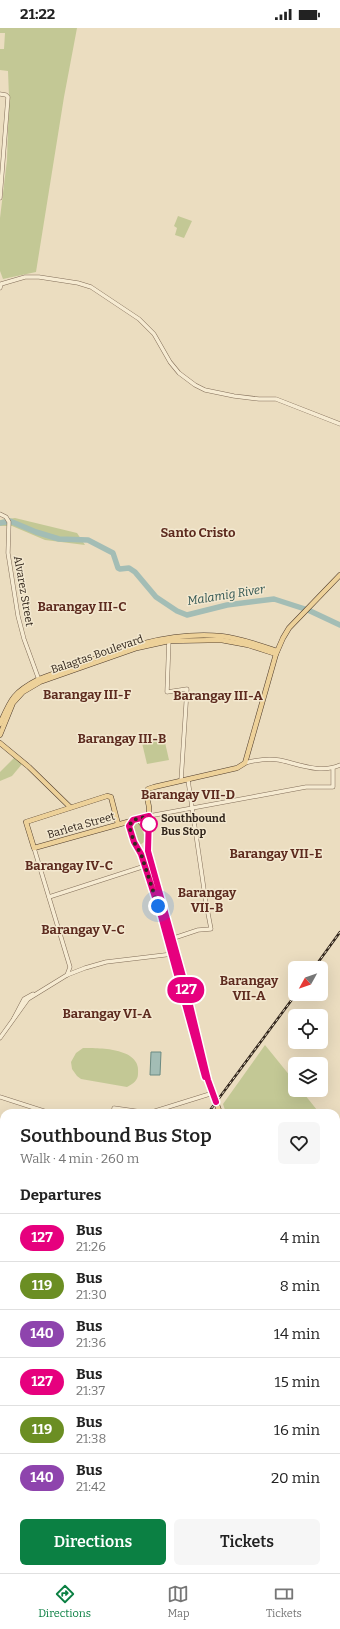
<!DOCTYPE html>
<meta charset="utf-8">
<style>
:root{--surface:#fff;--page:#f6f6f6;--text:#222;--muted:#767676;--line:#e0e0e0;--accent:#0b8043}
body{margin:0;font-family:Bitter,serif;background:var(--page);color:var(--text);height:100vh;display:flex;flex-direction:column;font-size:15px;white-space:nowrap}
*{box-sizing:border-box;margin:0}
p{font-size:13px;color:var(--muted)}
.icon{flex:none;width:22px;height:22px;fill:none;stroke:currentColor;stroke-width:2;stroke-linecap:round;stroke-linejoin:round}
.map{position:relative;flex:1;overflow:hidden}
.sheet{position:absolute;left:0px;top:1081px;width:340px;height:464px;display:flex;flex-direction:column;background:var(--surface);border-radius:12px 12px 0 0;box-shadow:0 4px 16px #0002}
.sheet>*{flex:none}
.badge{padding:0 8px;border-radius:13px;font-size:14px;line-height:26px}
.needle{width:26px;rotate:230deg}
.fabs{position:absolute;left:288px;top:933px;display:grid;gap:8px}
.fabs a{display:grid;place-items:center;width:40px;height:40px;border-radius:6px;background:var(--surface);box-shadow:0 4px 16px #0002;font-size:20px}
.you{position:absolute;width:20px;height:20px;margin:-10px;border:3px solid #fff;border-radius:50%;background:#1a73e8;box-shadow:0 0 0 6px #1a73e833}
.map>.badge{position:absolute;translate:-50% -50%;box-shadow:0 0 0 2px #fff}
h2{padding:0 20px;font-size:15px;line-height:36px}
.round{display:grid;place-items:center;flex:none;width:42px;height:42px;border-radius:6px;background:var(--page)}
.head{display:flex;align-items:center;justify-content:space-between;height:68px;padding:0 20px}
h1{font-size:19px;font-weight:600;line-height:30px}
.primary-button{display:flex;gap:8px;margin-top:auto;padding:8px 20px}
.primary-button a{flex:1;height:46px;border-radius:6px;background:var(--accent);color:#fff;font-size:16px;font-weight:600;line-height:46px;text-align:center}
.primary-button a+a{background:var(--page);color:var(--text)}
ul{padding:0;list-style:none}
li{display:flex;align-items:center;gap:12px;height:48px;padding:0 20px;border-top:1px solid var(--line)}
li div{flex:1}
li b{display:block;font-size:15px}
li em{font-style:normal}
li .badge{min-width:44px;font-weight:700;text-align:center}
.status{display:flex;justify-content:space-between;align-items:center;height:28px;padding:0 20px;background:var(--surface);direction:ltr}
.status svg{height:11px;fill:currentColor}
.tabs{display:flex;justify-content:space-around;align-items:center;height:56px;border-top:1px solid var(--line);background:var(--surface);font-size:11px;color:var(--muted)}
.tabs a{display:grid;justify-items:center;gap:2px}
.tabs .active{color:var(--accent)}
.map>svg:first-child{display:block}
</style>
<div class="status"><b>21:22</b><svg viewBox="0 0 49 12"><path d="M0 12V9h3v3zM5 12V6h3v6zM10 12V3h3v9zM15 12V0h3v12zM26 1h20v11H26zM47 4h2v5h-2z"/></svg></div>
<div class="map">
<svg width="340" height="1545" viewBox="0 0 340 1545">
<rect width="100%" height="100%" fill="#ebddc0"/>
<g fill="#c3c895">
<polygon points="0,0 77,0 64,69 36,244 3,251 0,243 0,190 7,132 9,69 8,43 0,42 0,21 4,21 5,5 0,5"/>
<polygon points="178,188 192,193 184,210 175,207 177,200 174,198"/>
<polygon points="15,490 77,505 85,517 45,512 12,498 0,498 0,492"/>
<polygon points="164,710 169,732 147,736 142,715"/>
<polygon points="15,729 22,736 12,748 0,753 0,744"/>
<polygon points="138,793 145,809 144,814 140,817 137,816 131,799 135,794"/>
<polygon points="265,1017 295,1054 295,1062 301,1062 317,1082 312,1085 226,1085 223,1076"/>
<path d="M83,1020C101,1020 142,1020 138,1046C138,1052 133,1056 127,1059L81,1051L77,1048L72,1041L71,1034L76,1025Z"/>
</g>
<polygon fill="#a3bdb5" stroke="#6b8a82" points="151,1024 161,1024 160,1047 150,1047"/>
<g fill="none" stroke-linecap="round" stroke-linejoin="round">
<g stroke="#6b8a82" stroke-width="1">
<polyline points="0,1337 4,1336"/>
<polyline points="0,1437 4,1436"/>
</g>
<g stroke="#a3bdb5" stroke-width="5.5">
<polyline points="0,495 10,493 36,504 59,511 88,512 113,525 118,540 120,541 129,540 135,544 156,569 177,583 187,587 227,577 274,571 308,582 340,597"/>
<polyline points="336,1322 340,1319"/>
</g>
<defs>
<g id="minor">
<polyline points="0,66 6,67 8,69 0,170"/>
<polyline points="0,260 1,256 25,249 39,249 78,255 91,259 139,291 154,306 170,334 179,345 195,357 205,362 234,368 259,371 276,371 340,396"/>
<polyline points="0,486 6,489 9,494 8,525 18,588 24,611 39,652"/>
<polyline points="169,611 167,664 187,661 181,753"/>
<path d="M245,735C256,732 267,730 279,732C299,736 320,746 340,737"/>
<polyline points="149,788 306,759 333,759 333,740"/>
<polyline points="34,820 70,939 67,947"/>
<polyline points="49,869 145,838"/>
<polyline points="171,911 198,902 211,901 206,875 188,752"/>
<polyline points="14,990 24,971 33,966"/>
<polyline points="0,1010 28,971 67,947 85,940 106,934 173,926"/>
<polyline points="0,1069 50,1085"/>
<polyline points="113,1085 114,1080 142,1084 152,1084 213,1065"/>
<polyline points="336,1121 340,1119"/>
<polyline points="0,1310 4,1312"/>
</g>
<g id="major">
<path d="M0,696C11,670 14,664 39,651C98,630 157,602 221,608C240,610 259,617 277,623"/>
<polyline points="0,707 13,675 23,664 40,654 137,620 169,613 221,612 248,617 276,626"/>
<polyline points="0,715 29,739 70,779"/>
<polyline points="138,791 148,803"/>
<polyline points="133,792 129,799 134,814 141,825 161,888 203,1042 205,1049 208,1052"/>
<polyline points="118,796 111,769 107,768 26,794 34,820 149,788"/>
<polyline points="220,1085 208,1052 184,952 147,823 149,779 146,764 148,761 154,759 237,740 245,735 276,626 283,610 289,600 340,547"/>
<polyline points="336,1284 340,1288"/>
<polyline points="183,1545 184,1541"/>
</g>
</defs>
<use href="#minor" stroke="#826e59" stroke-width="4.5"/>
<use href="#major" stroke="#503d2d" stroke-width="5.5"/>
<use href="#minor" stroke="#f6ebd2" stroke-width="3.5"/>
<use href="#major" stroke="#edd199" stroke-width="4.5"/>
<defs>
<g id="rail">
<polyline points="314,940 340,904"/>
<polyline points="208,1085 296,966"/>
<polyline points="205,1541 207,1545"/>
</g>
</defs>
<use href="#rail" stroke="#33271d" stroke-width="2.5"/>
<use href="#rail" stroke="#f3e8cf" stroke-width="1" stroke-dasharray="3" stroke-linecap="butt"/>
</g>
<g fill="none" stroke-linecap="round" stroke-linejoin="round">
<defs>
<polyline id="line" points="205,1049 161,888 141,826 134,814 129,798 133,792 149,788 148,823 184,952 208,1052 216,1074"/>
</defs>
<use href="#line" stroke="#fff" stroke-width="9"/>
<use href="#line" stroke="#e6007e" stroke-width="6"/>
<polyline stroke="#33271d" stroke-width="4" stroke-dasharray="0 7.2" points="149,796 149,788 133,792 129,798 134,814 141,826 158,878"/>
</g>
<circle fill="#fff" stroke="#e6007e" stroke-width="2" cx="149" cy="796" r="8"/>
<g text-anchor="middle" stroke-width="3" stroke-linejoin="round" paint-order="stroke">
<g font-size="11" fill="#33271d" stroke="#f3e8cf">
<text transform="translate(24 563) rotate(80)" y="4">Alvarez Street</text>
<text transform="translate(97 626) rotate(-19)" y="4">Balagtas Boulevard</text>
<text transform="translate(81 797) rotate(-16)" y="4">Barleta Street</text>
</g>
<g font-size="11" font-weight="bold" fill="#33271d" stroke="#f3e8cf" text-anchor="start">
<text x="161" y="794">Southbound<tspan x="161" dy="13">Bus Stop</tspan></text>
</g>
<g font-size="12" font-style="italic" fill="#2d524f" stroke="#f3e8cf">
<text transform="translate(226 567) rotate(-9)" y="4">Malamig River</text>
</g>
<g font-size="13" font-weight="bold" fill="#5d2b1f" stroke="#f3e8cf">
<text x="198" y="509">Santo Cristo</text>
<text x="82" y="583">Barangay III-C</text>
<text x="87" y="671">Barangay III-F</text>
<text x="218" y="672">Barangay III-A</text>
<text x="122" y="715">Barangay III-B</text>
<text x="188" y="771">Barangay VII-D</text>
<text x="276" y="830">Barangay VII-E</text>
<text x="69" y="842">Barangay IV-C</text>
<text x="207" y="869">Barangay<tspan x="207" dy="15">VII-B</tspan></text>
<text x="83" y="906">Barangay V-C</text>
<text x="249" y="957">Barangay<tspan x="249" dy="15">VII-A</tspan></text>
<text x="107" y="990">Barangay VI-A</text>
</g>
</g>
</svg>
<div class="fabs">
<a><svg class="needle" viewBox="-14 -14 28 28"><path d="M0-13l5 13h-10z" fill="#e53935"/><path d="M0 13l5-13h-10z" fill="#767676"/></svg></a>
<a><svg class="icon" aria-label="locate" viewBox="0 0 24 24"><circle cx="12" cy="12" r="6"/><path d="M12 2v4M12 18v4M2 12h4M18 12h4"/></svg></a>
<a><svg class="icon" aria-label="layers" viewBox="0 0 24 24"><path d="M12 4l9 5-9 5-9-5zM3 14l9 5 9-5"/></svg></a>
</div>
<div class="you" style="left:158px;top:878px"></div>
<b class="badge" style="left:186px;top:962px;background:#e6007e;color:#fff">127</b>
<section class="sheet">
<div class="head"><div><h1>Southbound Bus Stop</h1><p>Walk · 4 min · 260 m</p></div><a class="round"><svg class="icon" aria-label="heart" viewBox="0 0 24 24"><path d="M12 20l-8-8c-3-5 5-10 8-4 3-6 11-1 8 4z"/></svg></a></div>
<h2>Departures</h2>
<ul>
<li><span class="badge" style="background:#e6007e;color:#fff">127</span><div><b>Bus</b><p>21:26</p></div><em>4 min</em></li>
<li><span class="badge" style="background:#6b8e23;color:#fff">119</span><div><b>Bus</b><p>21:30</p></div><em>8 min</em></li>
<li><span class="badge" style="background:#8e44ad;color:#fff">140</span><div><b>Bus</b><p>21:36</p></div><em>14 min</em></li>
<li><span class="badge" style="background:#e6007e;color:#fff">127</span><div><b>Bus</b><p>21:37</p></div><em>15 min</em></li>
<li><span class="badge" style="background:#6b8e23;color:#fff">119</span><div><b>Bus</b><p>21:38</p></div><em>16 min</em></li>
<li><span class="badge" style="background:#8e44ad;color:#fff">140</span><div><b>Bus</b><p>21:42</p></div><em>20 min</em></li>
</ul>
<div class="primary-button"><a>Directions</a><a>Tickets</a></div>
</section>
</div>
<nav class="tabs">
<a class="active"><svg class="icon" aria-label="directions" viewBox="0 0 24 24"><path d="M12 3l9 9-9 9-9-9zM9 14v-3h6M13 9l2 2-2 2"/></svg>Directions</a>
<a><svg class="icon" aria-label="map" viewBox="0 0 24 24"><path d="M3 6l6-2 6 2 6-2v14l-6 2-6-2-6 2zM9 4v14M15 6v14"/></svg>Map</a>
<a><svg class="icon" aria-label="tickets" viewBox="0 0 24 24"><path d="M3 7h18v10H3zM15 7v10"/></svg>Tickets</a>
</nav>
